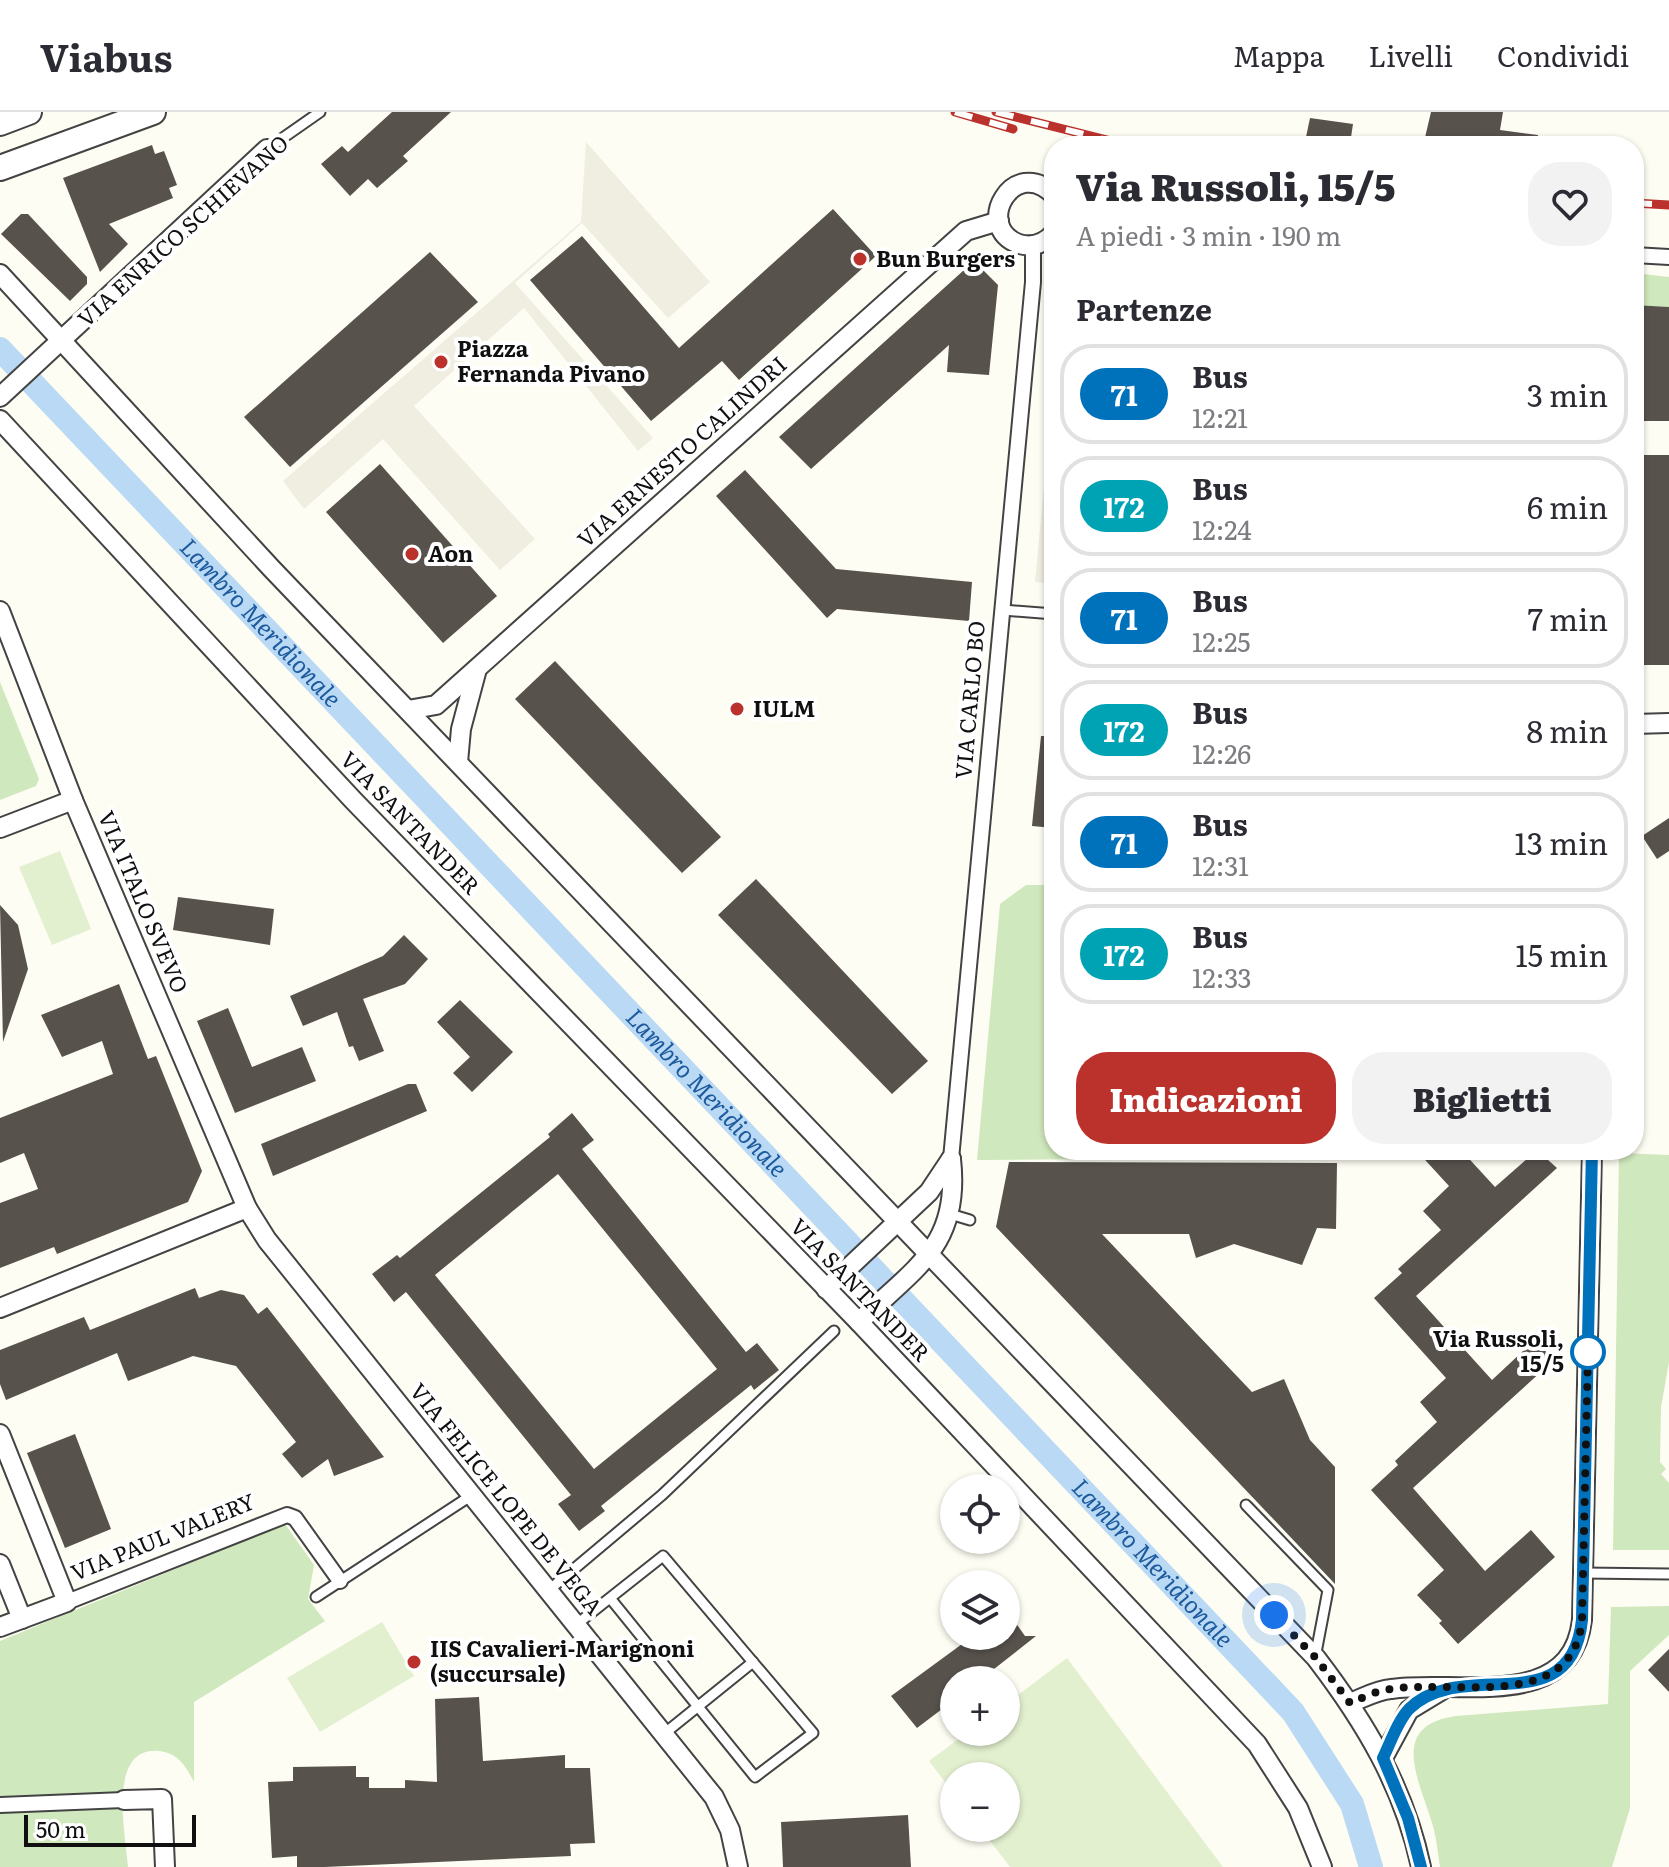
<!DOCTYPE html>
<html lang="it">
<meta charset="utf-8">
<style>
:root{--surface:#fff;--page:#f2f2f3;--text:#2b2b33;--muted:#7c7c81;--line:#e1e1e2;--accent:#bb322d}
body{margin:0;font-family:Literata,serif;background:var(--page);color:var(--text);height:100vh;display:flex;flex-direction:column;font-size:30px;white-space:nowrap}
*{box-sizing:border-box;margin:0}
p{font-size:26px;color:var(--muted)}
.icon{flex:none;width:44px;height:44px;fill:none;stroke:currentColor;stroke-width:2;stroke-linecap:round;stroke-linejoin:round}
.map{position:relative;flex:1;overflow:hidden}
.sheet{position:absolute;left:1044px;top:24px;width:600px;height:1024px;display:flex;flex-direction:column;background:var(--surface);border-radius:32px;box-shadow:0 2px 6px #0004}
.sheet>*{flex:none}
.badge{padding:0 16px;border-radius:26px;font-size:28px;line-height:52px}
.fabs{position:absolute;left:940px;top:1362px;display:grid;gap:16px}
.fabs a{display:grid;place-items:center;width:80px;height:80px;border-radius:50%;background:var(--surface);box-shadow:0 2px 6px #0004;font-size:40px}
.scale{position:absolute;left:24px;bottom:20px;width:172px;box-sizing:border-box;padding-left:8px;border:4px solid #101010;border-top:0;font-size:22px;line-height:28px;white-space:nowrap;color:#101010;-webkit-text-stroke:6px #fff;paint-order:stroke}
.you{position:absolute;width:40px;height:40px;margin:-20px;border:6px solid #fff;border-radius:50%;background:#1a73e8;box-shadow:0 0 0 12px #1a73e833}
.map>.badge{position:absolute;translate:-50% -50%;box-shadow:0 0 0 4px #fff}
h2{padding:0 32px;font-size:30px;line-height:72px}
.round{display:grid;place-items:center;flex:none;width:84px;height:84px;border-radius:32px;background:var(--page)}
.overview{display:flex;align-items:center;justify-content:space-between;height:136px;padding:0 32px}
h1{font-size:38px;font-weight:800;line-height:60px}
.cta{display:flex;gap:16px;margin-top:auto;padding:16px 32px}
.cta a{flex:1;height:92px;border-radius:32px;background:var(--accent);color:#fff;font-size:32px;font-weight:800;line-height:92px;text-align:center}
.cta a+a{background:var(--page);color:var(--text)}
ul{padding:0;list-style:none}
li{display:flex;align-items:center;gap:24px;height:100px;margin:0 16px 12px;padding:0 16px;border:4px solid var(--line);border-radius:32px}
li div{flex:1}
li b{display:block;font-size:30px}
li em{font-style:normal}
li .badge{min-width:88px;font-weight:700;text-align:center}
header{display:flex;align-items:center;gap:48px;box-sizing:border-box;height:112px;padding:0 40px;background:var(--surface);border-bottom:2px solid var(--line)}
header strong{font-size:38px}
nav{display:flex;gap:44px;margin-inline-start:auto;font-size:28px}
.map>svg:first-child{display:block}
</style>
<header>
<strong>Viabus</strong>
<nav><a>Mappa</a><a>Livelli</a><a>Condividi</a></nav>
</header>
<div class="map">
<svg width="1669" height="1755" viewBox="0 0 1669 1755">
<rect width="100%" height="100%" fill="#fefdf3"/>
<g fill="#d0e8bd">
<polygon points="1634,161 1669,165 1669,195 1634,193"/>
<polygon points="0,570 39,667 36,674 0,688"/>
<polygon points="1026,773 1054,773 1054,1038 1348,1038 1347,1045 977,1048 1000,792"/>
<polygon points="1619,1041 1669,1043 1669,1250 1661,1295 1660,1350 1666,1357 1661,1362 1669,1371 1669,1438 1613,1438"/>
<path d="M285,1412L314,1453L308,1487L325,1509L194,1590V1670C186,1654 178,1641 159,1639C106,1634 126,1724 128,1755H0V1529Z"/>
<path d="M1669,1494V1523L1630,1559V1696L1612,1755H1440C1438,1743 1437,1730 1434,1718C1423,1674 1384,1614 1456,1604L1608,1592L1611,1495Z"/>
</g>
<g fill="#e2f0cf">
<polygon points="60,739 91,817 52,833 19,755"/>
<polygon points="382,1510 414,1564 320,1620 287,1566"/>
<polygon points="1067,1546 1223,1755 1010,1755 980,1716 1006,1716 1006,1664 954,1664 954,1682 929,1649 968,1620 1006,1620 1006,1592"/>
</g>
<g fill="#f0ede1">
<polygon points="586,30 710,170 668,206 582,111 515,171 653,326 638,339 524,196 414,294 535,427 500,458 383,327 304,397 283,369 581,110"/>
<polygon points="1054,269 1054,472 1035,470"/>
</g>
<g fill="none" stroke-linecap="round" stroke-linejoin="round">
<path stroke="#bad9f4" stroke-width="24" id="s1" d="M0,237L1293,1600L1352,1692L1371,1755"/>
</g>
<g fill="#58524d" fill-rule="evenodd">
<polygon points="392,0 451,0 403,44 408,49 377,76 368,67 350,84 321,52 342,34 348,40"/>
<polygon points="1431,0 1503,0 1500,18 1538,23 1537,34 1423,34"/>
<polygon points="1310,6 1353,12 1350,32 1306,25"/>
<polygon points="152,33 155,42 164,39 177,73 169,76 173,86 109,112 128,132 100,160 63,66"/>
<polygon points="833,97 876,144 739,268 722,249 651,309 530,168 582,124 679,236"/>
<polygon points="21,102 28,102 87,165 87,172 70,189 1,122"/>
<polygon points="430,140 478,190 290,355 244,305"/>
<polygon points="974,149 998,173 989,263 947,260 949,233 811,357 779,325"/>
<polygon points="1634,193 1669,195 1669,309 1634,309"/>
<rect x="1634" y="343" width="35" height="210"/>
<polygon points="380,352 497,484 443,531 326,400"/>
<polygon points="745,358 836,457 972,470 969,509 837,497 827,506 716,384"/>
<polygon points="555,549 721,725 682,761 515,587"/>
<polygon points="1041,624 1054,624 1054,716 1032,714"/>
<polygon points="1669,706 1669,739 1657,747 1642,724"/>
<polygon points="756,767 928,949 892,982 718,803"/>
<polygon points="178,785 274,797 270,833 173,818"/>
<polygon points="0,793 18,813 28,857 3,930"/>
<polygon points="404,823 428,847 405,872 363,887 384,939 359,949 353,934 349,935 337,900 303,914 290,884 383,844"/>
<polygon points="119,872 148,947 156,944 202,1059 188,1090 57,1142 54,1135 0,1156 0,1091 38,1077 24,1041 0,1051 0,1006 113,962 102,929 62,945 41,903"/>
<polygon points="460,888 513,940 472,980 453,961 470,945 437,910"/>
<polygon points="228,896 252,955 302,935 316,969 235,1001 197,909"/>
<polygon points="408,972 416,972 427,999 273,1064 261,1032"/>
<path d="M572,1001L594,1028L582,1037L746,1240L757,1231L779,1258L754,1278L751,1273L601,1394L605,1399L579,1419L558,1392L571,1383L406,1180L394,1190L372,1162L397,1143L400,1146L550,1025L548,1022ZM558,1062L717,1257L594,1357L435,1163Z"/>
<polygon points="1416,1038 1461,1038 1495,1075 1537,1038 1557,1056 1416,1184 1492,1268 1535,1228 1554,1248 1413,1376 1485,1459 1531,1418 1555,1445 1458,1532 1439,1511 1442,1509 1417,1483 1444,1458 1371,1378 1398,1353 1395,1349 1437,1310 1420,1290 1446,1266 1374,1186 1402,1161 1398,1157 1441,1118 1423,1099 1449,1074"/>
<polygon points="1009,1050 1337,1051 1336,1117 1317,1116 1302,1153 1234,1132 1196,1146 1189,1122 1102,1122 1252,1280 1284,1267 1310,1328 1335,1355 1335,1472 996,1115"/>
<polygon points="195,1176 199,1186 221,1178 244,1183 258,1202 267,1195 384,1345 334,1364 328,1347 302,1366 282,1342 296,1330 236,1254 193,1244 128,1269 117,1241 6,1288 0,1272 0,1238 84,1205 90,1218"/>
<polygon points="75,1322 111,1417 65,1436 27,1341"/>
<polygon points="1006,1497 1025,1524 1036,1524 980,1568 954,1568 954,1588 917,1616 891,1584 973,1524 1006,1524"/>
<polygon points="1669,1537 1669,1580 1648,1558"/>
<polygon points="479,1585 483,1649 565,1643 565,1656 590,1656 595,1731 570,1732 571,1744 325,1755 297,1755 297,1744 272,1746 268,1670 293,1669 293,1655 356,1654 356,1665 369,1665 369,1676 405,1676 405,1668 437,1670 435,1587"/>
<polygon points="908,1703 911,1755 783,1755 781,1710"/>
</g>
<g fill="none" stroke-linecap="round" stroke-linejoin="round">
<defs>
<g id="service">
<polyline points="267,37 320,0"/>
<polyline points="1003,498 1054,502"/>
<polyline points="950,1102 970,1108"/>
<polyline points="1246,1393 1328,1478 1315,1546"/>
<polyline points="1583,1461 1669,1462"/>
<polyline points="549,1478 662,1383 834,1219"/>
<polyline points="316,1485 472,1383"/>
<polyline points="577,1512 663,1444 813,1621 755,1665 610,1486"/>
<polyline points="665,1621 753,1550"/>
</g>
<g id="pedestrian">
<polyline points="1634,143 1669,145"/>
<polyline points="951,1047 1033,170 1033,133"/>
<polyline points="67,1490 287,1403 295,1406 340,1469"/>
<polyline points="0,1693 124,1688"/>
</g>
<g id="minor">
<path d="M1054,83C1014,42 972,115 1019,132C1033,136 1045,131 1054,121"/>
<path d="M0,162L272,457L1316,1546C1365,1610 1404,1675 1421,1755"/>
<polyline points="0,285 267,37"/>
<polyline points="0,308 353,688 859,1210 1257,1632 1298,1696 1322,1755"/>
<polyline points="0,499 73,688 247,1096 267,1128 714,1685 730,1718 738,1755"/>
<polyline points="408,598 436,593 966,119 999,109"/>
<polyline points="1634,612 1669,611"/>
<polyline points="458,650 461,617 477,557"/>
<polyline points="0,716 73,688"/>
<polyline points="826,1177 929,1080 951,1047"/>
<polyline points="0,1196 247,1096"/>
<path d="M859,1210C914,1156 961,1134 951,1047"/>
<polyline points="0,1322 67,1490 0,1515"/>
<polyline points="0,1452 22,1507"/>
<path d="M1350,1591C1363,1586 1377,1578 1391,1577C1457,1567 1571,1601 1582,1508L1592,1038"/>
<polyline points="1383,1646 1409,1598 1442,1578"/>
<polyline points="124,1688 162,1687 165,1755"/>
</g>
<g id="tertiary">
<polyline points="0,11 29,0"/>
<polyline points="0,56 153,0"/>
</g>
</defs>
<use href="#service" stroke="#434343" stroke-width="13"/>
<use href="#pedestrian" stroke="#434343" stroke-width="18"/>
<use href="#minor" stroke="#434343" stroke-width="22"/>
<use href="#tertiary" stroke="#434343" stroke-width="28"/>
<use href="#service" stroke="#fff" stroke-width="9"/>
<use href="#pedestrian" stroke="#fff" stroke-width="14"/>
<use href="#minor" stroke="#fff" stroke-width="18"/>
<use href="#tertiary" stroke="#fff" stroke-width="24"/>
<defs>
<g id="rail">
<polyline points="955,0 1013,17"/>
<polyline points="996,0 1131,34"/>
<polyline points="1634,91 1669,93"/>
</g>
</defs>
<use href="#rail" stroke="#bb322d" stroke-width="9"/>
<use href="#rail" stroke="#fff" stroke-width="6" stroke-dasharray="18" stroke-linecap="butt"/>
</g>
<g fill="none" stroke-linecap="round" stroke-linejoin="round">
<defs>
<path id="line" d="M1421,1755L1408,1706L1383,1646C1391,1630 1397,1610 1409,1597C1462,1544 1571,1612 1582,1508L1592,1038"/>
</defs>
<use href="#line" stroke="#fff" stroke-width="18"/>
<use href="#line" stroke="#0072bc" stroke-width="12"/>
<path stroke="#101010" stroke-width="8" stroke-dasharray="0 14.4" d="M1274,1503L1316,1546L1350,1591C1363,1586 1377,1578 1391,1577C1456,1567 1573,1601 1582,1508L1588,1240"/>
</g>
<g fill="#bb322d" stroke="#fff" stroke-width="3">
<circle cx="860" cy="147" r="8"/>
<circle cx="441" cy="250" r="8"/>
<circle cx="412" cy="442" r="8"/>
<circle cx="737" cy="597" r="8"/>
<circle cx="414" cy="1550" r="8"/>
</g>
<circle fill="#fff" stroke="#0072bc" stroke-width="4" cx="1588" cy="1240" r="16"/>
<g text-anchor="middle" stroke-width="8" stroke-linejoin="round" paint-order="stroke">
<g font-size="22" fill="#101010" stroke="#fff">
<text transform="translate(183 119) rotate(-42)" y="8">VIA ENRICO SCHIEVANO</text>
<text transform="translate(682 340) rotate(-42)" y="8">VIA ERNESTO CALINDRI</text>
<text transform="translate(970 588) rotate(-85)" y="8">VIA CARLO BO</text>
<text transform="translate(410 711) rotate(46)" y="8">VIA SANTANDER</text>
<text transform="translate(143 790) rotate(67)" y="8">VIA ITALO SVEVO</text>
<text transform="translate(860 1178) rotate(46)" y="8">VIA SANTANDER</text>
<text transform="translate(506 1387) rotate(51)" y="8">VIA FELICE LOPE DE VEGA</text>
<text transform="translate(163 1425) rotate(-22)" y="8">VIA PAUL VALERY</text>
</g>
<g font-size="22" font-weight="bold" fill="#101010" stroke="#fff" text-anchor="start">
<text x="876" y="155">Bun Burgers</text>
<text x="457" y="245">Piazza<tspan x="457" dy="25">Fernanda Pivano</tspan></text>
<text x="428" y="450">Aon</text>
<text x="753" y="605">IULM</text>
<text x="430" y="1545">IIS Cavalieri-Marignoni<tspan x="430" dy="25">(succursale)</tspan></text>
</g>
<g font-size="22" font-weight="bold" fill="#101010" stroke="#fff" text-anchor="end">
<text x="1564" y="1235">Via Russoli,<tspan x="1564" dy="25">15/5</tspan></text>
</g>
<g font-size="24" font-style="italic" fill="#1d5b9e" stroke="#fff">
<text dy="8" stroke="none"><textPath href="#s1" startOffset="378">Lambro Meridionale</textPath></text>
<text dy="8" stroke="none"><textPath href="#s1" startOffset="1026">Lambro Meridionale</textPath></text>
<text dy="8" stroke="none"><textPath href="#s1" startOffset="1674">Lambro Meridionale</textPath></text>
</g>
</g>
</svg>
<div class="fabs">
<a><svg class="icon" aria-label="locate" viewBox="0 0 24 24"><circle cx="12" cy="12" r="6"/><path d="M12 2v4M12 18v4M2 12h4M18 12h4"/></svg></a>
<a><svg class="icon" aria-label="layers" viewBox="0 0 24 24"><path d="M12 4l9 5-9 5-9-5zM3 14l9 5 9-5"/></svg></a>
<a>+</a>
<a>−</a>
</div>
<div class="scale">50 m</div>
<div class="you" style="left:1274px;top:1503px"></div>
<section class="sheet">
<div class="overview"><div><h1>Via Russoli, 15/5</h1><p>A piedi · 3 min · 190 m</p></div><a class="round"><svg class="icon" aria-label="heart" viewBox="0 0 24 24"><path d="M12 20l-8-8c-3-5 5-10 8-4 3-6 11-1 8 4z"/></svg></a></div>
<h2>Partenze</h2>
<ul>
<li><span class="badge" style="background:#0072bc;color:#fff">71</span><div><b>Bus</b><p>12:21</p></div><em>3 min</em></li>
<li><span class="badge" style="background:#00a3b4;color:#fff">172</span><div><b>Bus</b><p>12:24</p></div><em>6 min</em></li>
<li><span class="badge" style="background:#0072bc;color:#fff">71</span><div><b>Bus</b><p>12:25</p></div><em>7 min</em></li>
<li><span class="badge" style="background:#00a3b4;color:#fff">172</span><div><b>Bus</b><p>12:26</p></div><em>8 min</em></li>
<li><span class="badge" style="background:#0072bc;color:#fff">71</span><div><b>Bus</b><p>12:31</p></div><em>13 min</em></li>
<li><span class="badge" style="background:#00a3b4;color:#fff">172</span><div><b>Bus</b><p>12:33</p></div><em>15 min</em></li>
</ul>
<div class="cta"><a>Indicazioni</a><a>Biglietti</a></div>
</section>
</div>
